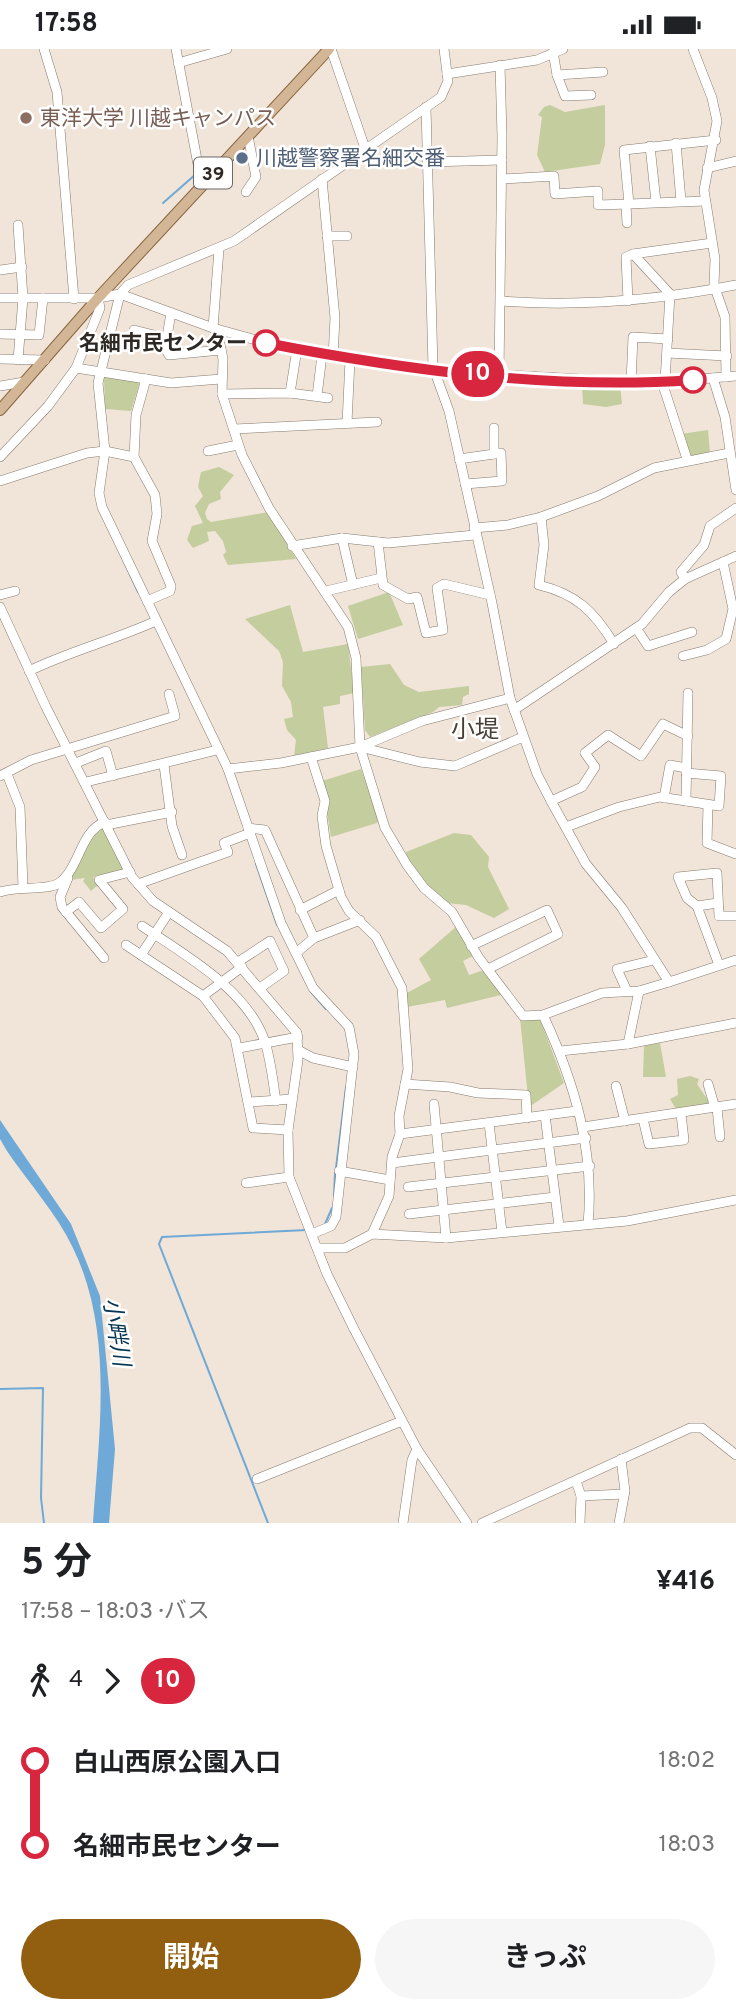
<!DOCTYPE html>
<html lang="ja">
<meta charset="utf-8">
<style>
:root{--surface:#fff;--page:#f6f6f6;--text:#202124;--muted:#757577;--accent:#915f0f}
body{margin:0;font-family:Overpass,"Noto Sans JP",sans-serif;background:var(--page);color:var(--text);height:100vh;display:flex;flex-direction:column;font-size:26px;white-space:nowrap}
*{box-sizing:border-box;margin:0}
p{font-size:23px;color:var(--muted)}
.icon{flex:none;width:38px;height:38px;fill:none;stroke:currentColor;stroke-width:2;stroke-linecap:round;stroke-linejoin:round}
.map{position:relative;height:1474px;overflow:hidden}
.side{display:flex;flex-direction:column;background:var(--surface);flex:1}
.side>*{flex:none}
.badge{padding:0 14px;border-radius:23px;font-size:24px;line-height:46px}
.map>.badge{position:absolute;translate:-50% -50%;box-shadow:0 0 0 4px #fff}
.legs{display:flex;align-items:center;gap:10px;height:77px;padding:0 21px;font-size:23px}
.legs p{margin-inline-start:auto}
.headline{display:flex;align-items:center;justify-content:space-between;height:119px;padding:0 21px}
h1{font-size:38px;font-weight:700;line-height:52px}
.primary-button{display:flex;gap:14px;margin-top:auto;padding:14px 21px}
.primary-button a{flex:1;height:80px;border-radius:42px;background:var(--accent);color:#fff;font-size:28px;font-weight:700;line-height:80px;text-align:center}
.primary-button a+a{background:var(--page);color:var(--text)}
ul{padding:0 21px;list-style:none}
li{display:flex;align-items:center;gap:24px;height:84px;font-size:26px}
li i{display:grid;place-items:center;width:10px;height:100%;margin:0 9px;background:currentColor}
li i::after{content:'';width:18px;height:18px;margin:-9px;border:5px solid;border-radius:50%;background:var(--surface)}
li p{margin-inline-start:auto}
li:first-child i{background:linear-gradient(#0000 50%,currentColor 0)}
li:last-child i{background:linear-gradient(currentColor 50%,#0000 0)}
.status{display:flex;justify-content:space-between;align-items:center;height:49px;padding:0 35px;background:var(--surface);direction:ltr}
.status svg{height:19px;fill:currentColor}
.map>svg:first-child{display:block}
</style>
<div class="status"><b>17:58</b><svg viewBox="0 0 49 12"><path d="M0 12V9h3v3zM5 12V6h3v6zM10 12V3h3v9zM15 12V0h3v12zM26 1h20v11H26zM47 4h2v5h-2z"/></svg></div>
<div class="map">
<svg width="736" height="1474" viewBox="0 0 736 1474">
<rect width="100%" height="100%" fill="#f1e4d8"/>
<g fill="#c4cd9d">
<polygon points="550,56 565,63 605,56 605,96 600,115 545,123 537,106 542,68 538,66 544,58"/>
<polygon points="104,327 137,329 139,336 131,362 105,360"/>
<polygon points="582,335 620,336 622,355 606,358 583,355"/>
<polygon points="708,381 710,404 688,408 681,385"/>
<polygon points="219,418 234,426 220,443 221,450 209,455 205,464 207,470 211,473 269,463 296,510 228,516 223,506 226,503 223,492 215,482 207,483 209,492 193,499 187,491 192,477 203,474 195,457 203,447 198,438 201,423"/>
<polygon points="389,543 403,576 358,590 348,557"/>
<polygon points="290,556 303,603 348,595 354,644 340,647 340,655 323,658 328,699 294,707 296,691 287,681 284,670 293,668 291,653 282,637 283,613 279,602 245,570"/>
<polygon points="390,615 404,636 419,643 469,637 469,645 463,648 462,656 439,658 433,663 370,688 365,681 361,618"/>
<polygon points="361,720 379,770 377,774 331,788 322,732"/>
<polygon points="103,778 124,822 93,828 99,835 91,842 83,832 85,829 70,831 87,795"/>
<polygon points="454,784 471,786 489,808 488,818 509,860 494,869 466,856 446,854 431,840 407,808 406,803"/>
<polygon points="457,877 473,907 463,912 469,926 484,921 505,945 447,959 445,951 407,958 405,945 431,931 419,910"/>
<polygon points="520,969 540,970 564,1034 529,1058"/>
<polygon points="660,994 666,1028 643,1028 644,997"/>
<polygon points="690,1027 699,1030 697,1035 712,1057 677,1062 670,1050 678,1046 677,1030"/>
</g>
<path fill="#6ea9d7" d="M0,1071L71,1175L100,1247L115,1400L109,1474H93C99,1384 114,1283 73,1199C57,1165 28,1133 7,1102L0,1090Z"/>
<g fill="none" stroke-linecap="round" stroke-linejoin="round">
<g stroke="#6ea9d7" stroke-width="2">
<polyline points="163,154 196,125"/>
<polyline points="117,497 138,543"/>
<polyline points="256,815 277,876"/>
<polyline points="312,944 326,960"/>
<polyline points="336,1119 346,1038"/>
<polyline points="334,1147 335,1124"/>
<polyline points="325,1175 332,1159"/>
<polyline points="0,1340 43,1339 41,1449 44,1474"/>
<polyline points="268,1474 159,1195 162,1188 307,1181"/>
</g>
<defs>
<g id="minor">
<polyline points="44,0 57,43 74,250"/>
<polyline points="176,0 199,121 205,132"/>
<polyline points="331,0 365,99"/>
<polyline points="693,0 712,49 717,72 704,141 715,210 714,236 725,268 726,328"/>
<polyline points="553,3 557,26 603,23"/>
<polyline points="178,14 227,0"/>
<polyline points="447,25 537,11 563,0"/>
<polyline points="557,26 565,47 591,46"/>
<polyline points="426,58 433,318 449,362 492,554 510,649 537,725 551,752 586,815 622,859 669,933 736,911"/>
<polyline points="676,94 681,152"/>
<polyline points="650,97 656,153"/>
<polyline points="428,113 502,111"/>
<polyline points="707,119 736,112"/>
<polyline points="322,130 335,269 333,308"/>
<polyline points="502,130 554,127 555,145 598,142 598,156 629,155"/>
<polyline points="246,143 256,128 248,87"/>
<polyline points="705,152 629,155 624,101 716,91"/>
<polyline points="626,156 627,174"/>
<polyline points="18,176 23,249 18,311"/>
<polyline points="327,187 347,187"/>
<polyline points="0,221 22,218"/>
<polyline points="0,249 98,249 120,245 213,279 263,293 350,311 435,322 652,334 736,327"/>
<path d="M501,252C579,258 659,251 736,236"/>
<polyline points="628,252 626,208 633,205"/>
<polyline points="171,264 165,299 169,306 221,301"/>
<polyline points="213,279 219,200"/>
<polyline points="217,280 223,310 222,345 242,406 269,459 348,578 356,609 360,698 385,779 407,816 424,839 452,863 479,909 523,967 543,966 602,944 639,942 669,933"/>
<polyline points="0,285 39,286 43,249"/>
<polyline points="109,290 131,292 134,281 154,286"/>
<polyline points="667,304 727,307"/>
<polyline points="0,310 45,311"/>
<polyline points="76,319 146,330 136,366 134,408"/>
<polyline points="499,326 502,87 500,16"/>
<polyline points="713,329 725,368 736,441"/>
<polyline points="146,330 171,334 221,330"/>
<polyline points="631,333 633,288 668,290"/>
<polyline points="662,333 687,410"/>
<polyline points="665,333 670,245 633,205 712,194"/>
<polyline points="0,337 24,333"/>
<polyline points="290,344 297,300"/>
<polyline points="222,345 290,344 328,349"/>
<polyline points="317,347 322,306"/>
<polyline points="347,374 350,311"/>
<polyline points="494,379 494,405"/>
<polyline points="234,380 377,373"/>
<polyline points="208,402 238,396"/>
<polyline points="0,408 48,357 76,319 100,259 98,249"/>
<polyline points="459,410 501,404 502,432 465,435"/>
<polyline points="0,432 87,404 105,402 134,408 155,446 157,465 152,492 171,537 170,542 147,552"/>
<path d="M541,468L544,496L539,536C576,545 594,562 614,595"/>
<polyline points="474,479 508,476 541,468 598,447 654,419 729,404"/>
<polyline points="342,489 353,536"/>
<polyline points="378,493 383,536 408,550 417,548 426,584 443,581 437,539 444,535 490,546"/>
<polyline points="292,497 342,489 388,494 475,486"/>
<polyline points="685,530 681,523 704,496 710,477 736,459"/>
<polyline points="326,542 381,529"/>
<polyline points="0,546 15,542"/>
<polyline points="0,558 46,658 132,828 153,852 227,902 297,984 298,1011 288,1081 289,1128 327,1225 354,1280 417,1400 467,1474"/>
<polyline points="636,579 648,597 692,583"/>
<polyline points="683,607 707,601 726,590 733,560 723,513"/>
<path d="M29,622C70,602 114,591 156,572"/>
<polyline points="514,661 642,575 669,543 685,530 736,507"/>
<polyline points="360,698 420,713 455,717 523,688"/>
<polyline points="311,708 325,752 322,767 326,797 341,848 349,862 376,888 402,939 408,1020 399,1067 400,1085 392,1108 389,1147 372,1185"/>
<polyline points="76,714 106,702 113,727"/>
<polyline points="164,716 172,777 182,806"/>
<polyline points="228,720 281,714 360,698 422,672 510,649"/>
<polyline points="7,725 20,758 23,838"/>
<polyline points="0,727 31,711 175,667 169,645"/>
<polyline points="86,733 217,701"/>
<polyline points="664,749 670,716 686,719"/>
<polyline points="551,752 582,738 595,718 585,704 608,686 641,707 663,675 688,687"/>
<polyline points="686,752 688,644"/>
<polyline points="708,756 707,794 736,805"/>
<polyline points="106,776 172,763"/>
<polyline points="566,778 619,758 660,748 719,757 721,727 686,724"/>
<polyline points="248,779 265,781 314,889"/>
<polyline points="68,829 60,848 62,858 104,909"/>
<polyline points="138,835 228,803 224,794 250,784"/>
<path d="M0,843C16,837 48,842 59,834C80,819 80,782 105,773"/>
<polyline points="697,857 718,854"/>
<polyline points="300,861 339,841"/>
<polyline points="66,863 79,853 101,879 123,860 99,831 130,823"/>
<polyline points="169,863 141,906 203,947 235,989 253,1079 288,1081"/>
<path d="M142,877C185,906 248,941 265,993C271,1012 273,1033 276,1052"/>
<polyline points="126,896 141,906"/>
<polyline points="471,897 547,861 558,885 488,920"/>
<polyline points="296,904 314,889 360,871"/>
<polyline points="238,913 270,892 284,922 260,939"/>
<polyline points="719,916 697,857 687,849 678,828 717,824 719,867 736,867"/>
<polyline points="627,942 617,920 654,911"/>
<polyline points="203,947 242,918"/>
<path d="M543,966C574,1032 595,1101 588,1175"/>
<polyline points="628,995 639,942"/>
<polyline points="239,999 298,988"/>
<polyline points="298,1001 313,1009 353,1018"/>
<polyline points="560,1002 628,995 736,974"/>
<polyline points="405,1035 450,1038 478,1044 526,1046 527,1069"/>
<polyline points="708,1035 715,1059"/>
<polyline points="616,1037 625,1072"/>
<polyline points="250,1053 292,1050"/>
<polyline points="434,1055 446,1189"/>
<polyline points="717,1059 720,1088"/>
<polyline points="545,1066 559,1177"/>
<polyline points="643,1070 649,1095 684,1091 681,1065"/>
<polyline points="489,1074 502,1183"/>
<polyline points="583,1078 736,1055"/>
<polyline points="400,1085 577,1062"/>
<polyline points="392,1114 586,1089"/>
<polyline points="339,1122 390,1131"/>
<polyline points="246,1134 289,1128"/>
<polyline points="408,1138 590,1117"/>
<polyline points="409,1165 555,1148"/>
<polyline points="312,1185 331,1177 336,1168 354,1005 349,978 313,939 281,874 228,720 102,458 99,444 105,402 98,334 120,245 128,236 234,192 441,48 448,32 444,0"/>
<polyline points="317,1199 345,1199 372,1185 446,1189 627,1172 736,1151"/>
<polyline points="257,1430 402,1372"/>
<polyline points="576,1432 581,1447 580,1474"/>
<polyline points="581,1447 624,1445"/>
<polyline points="403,1474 412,1411 417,1400"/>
<polyline points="482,1474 690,1379 702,1379 736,1406"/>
<polyline points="619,1474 625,1442 621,1410"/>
</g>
<polyline id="major" points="0,361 98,249 329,0"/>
</defs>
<use href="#minor" stroke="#867b70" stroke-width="10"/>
<use href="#major" stroke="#866540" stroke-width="12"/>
<use href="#minor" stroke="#fff" stroke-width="9"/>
<use href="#major" stroke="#d3b695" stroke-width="10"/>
</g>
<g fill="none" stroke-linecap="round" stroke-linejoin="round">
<defs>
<path id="line-1" d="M266,294C405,321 550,341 693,331"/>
</defs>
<use href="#line-1" stroke="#fff" stroke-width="16"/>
<use href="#line-1" stroke="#d7263d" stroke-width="10"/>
</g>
<circle fill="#8d6e63" stroke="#fff" stroke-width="2.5" cx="26" cy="69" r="7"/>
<circle fill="#5c6f8a" stroke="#fff" stroke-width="2.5" cx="242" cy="109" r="7"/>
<g fill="#fff" stroke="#d7263d" stroke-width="3.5">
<circle cx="266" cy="294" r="12"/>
<circle cx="693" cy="331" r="12"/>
</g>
<g text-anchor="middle" stroke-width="5" stroke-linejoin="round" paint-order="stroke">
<rect fill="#fff" stroke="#6d6966" stroke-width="2" x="194" y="108.5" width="38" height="31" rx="5"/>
<g font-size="19" font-weight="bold" fill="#2e2924">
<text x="213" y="131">39</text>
</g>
<g font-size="21" fill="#785e54" stroke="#fff" text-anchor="start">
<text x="40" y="76">東洋大学 川越キャンパス</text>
</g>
<g font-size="21" fill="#4e5e75" stroke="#fff" text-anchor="start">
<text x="256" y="116">川越警察署名細交番</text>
</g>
<g font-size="21" font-weight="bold" fill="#2e2924" stroke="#fff" text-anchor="end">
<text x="247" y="301">名細市民センター</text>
</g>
<g font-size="23" font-style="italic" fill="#053654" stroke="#fff">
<text transform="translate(117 1283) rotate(81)" y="8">小畔川</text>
</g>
<g font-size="24" fill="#493f35" stroke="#fff">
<text x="475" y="688">小堤</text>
</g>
</g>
</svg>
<b class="badge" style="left:478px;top:325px;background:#d7263d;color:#fff">10</b>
</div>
<section class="side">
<div class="headline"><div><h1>5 分</h1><p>17:58 – 18:03 · バス</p></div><b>¥416</b></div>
<div class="legs"><svg class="icon" aria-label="walk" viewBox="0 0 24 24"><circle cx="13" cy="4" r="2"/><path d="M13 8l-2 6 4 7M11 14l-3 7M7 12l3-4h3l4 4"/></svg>4<svg class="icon" aria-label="forward" viewBox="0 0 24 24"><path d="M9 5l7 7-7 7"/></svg><b class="badge" style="background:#d7263d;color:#fff">10</b></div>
<ul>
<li><i style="color:#d7263d"></i><b>白山西原公園入口</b><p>18:02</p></li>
<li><i style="color:#d7263d"></i><b>名細市民センター</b><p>18:03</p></li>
</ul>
<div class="primary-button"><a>開始</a><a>きっぷ</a></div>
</section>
